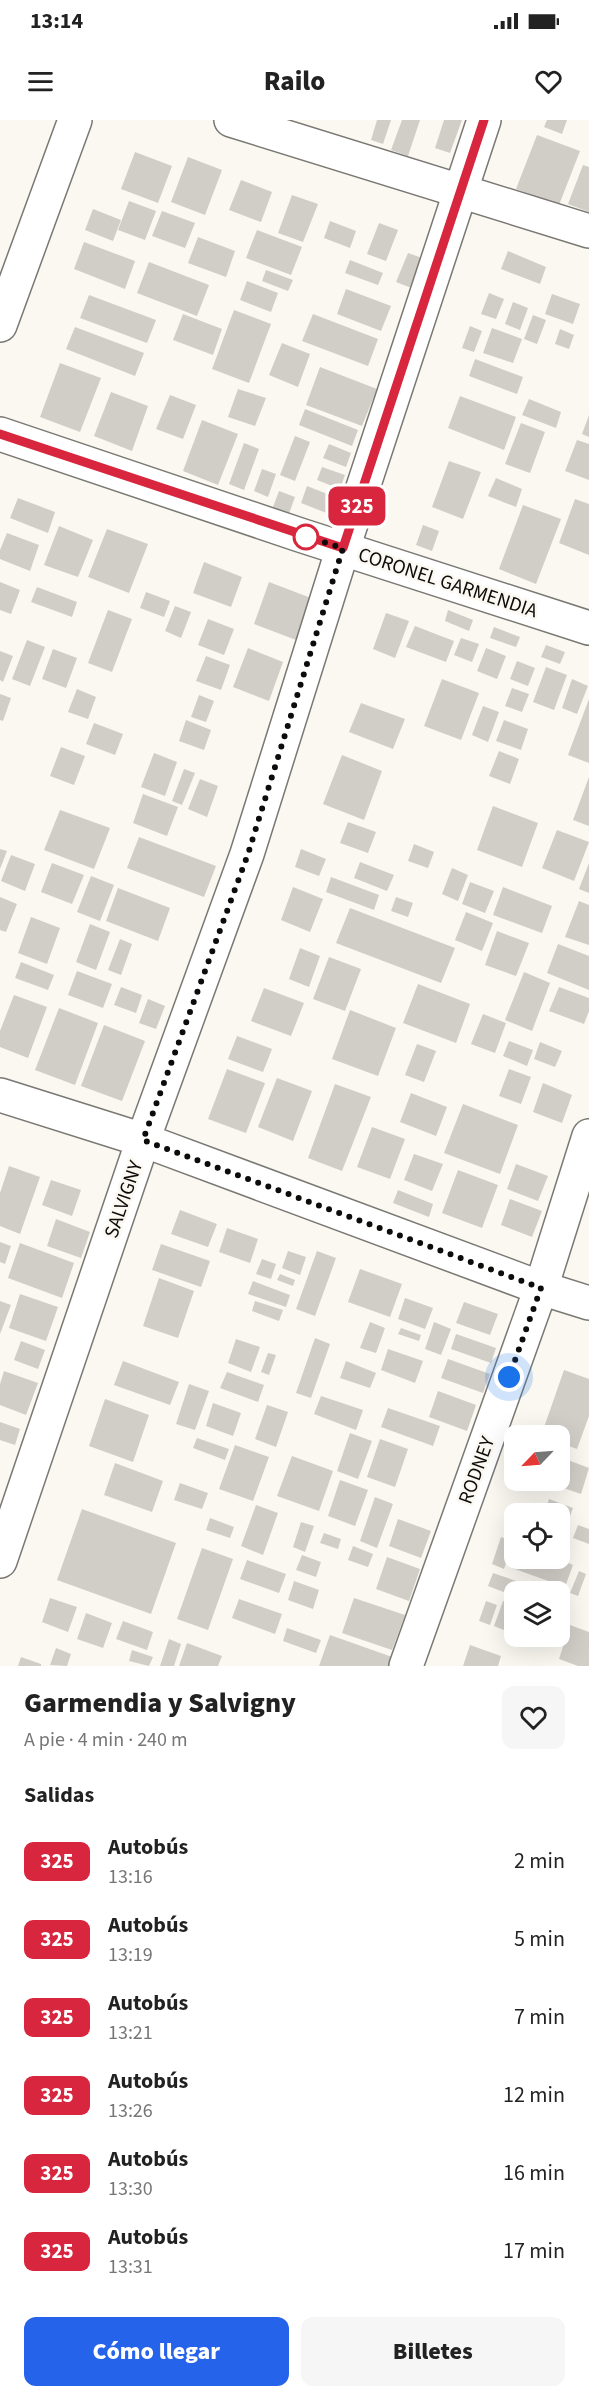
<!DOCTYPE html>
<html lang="es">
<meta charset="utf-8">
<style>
:root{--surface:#fff;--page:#f6f6f6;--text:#222;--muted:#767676;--accent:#2563eb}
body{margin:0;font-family:"Source Sans 3",sans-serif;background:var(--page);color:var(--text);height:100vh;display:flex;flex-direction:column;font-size:22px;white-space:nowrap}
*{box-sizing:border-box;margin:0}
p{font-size:20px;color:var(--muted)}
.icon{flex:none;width:33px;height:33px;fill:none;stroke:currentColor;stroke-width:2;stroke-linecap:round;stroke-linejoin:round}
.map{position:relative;height:1546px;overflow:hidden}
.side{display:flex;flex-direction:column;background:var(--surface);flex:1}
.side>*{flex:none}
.badge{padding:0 12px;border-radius:9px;font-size:21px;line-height:39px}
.needle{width:39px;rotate:245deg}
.controls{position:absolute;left:504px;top:1305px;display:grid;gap:12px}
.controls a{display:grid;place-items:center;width:66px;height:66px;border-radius:12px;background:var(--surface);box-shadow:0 6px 24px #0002;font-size:30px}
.you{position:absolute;width:30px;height:30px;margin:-15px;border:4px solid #fff;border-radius:50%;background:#1a73e8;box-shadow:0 0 0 9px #1a73e833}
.map>.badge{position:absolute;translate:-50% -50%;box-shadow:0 0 0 3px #fff}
h2{padding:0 24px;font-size:22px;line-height:54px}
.round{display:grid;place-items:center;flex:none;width:63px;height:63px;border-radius:12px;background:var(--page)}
.head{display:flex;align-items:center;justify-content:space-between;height:102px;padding:0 24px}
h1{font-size:28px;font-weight:800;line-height:45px}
.cta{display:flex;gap:12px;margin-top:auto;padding:12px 24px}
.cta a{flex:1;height:69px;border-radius:12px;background:var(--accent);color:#fff;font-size:24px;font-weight:800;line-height:69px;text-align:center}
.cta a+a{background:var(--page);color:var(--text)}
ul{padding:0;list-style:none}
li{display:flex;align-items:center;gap:18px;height:78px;padding:0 24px}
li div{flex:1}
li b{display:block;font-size:22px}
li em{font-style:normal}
li .badge{min-width:66px;font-weight:700;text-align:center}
.status{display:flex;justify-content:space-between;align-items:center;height:42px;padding:0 30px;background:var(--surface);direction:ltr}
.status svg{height:16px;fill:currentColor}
header{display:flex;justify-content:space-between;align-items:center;height:78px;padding:0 24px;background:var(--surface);font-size:27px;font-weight:800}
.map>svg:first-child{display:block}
</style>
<div class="status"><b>13:14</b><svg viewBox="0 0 49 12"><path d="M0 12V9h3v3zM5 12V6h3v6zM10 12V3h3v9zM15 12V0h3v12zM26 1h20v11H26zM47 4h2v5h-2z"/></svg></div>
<header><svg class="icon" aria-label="menu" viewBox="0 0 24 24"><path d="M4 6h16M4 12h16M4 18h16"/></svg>Railo<svg class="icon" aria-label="heart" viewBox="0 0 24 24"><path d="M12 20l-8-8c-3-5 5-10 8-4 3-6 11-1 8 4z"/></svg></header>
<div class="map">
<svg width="589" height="1546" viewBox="0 0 589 1546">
<rect width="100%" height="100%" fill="#faf8f1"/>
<g fill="#d1cec8">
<polygon points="377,0 391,0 383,24 371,20"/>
<polygon points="402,0 420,0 408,36 391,30"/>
<polygon points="444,0 462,0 450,33 435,28"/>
<polygon points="547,0 567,0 562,14 544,7"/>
<polygon points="537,15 580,31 559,85 516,69"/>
<polygon points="135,32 172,46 158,83 121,69"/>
<polygon points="188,37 222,50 205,95 171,82"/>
<polygon points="583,45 589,47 589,92 568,84"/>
<polygon points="241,60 272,72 261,102 229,90"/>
<polygon points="292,75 318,84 303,122 278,113"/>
<polygon points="129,81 156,91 145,120 118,110"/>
<polygon points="93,89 121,100 113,121 85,110"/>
<polygon points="162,91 195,103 185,128 152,116"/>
<polygon points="330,101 356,111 350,128 324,118"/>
<polygon points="379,103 398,110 386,141 367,134"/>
<polygon points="257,110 302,127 291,155 246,138"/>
<polygon points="198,117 235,131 226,157 188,143"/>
<polygon points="84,122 135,141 125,169 74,149"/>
<polygon points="508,131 546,147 540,164 501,149"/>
<polygon points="408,133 425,139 414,169 396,162"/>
<polygon points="350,140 383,153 378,165 345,153"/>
<polygon points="149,142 209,165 197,196 137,173"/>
<polygon points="266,150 293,160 288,171 262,161"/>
<polygon points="247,161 278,173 271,192 240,180"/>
<polygon points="346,169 391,186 381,211 337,194"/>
<polygon points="489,173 504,179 496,199 481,194"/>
<polygon points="552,174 580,184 573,204 545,194"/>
<polygon points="89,175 156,200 147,223 80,198"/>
<polygon points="513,182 528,188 520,210 505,204"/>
<polygon points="234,190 271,204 249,263 212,249"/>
<polygon points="183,194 222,209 213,235 173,220"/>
<polygon points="313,194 378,219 368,246 302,221"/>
<polygon points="533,195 546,200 537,224 524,219"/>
<polygon points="470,206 482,211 474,232 462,228"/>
<polygon points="75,207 144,233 135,256 66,229"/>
<polygon points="492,208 522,219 513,243 483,233"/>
<polygon points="560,209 574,215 569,229 555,224"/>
<polygon points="282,223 310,234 298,267 269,255"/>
<polygon points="475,239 523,257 517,274 469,256"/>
<polygon points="60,243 101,258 80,312 40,297"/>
<polygon points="320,247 377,269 362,306 306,285"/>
<polygon points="238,269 266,278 255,306 228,297"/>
<polygon points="111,272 148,286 132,331 94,316"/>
<polygon points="170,275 196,285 183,319 156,309"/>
<polygon points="460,276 516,297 504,330 448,308"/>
<polygon points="529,279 561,292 556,308 522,295"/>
<polygon points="305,289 358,310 352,326 299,305"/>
<polygon points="589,295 589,317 582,314"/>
<polygon points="202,300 238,314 218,365 183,351"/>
<polygon points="521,303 545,312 530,353 505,344"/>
<polygon points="295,316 310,322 295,361 280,355"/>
<polygon points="577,320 589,324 589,360 565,351"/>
<polygon points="244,323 259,329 244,370 229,364"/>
<polygon points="329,324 351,333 346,347 323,338"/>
<polygon points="449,341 481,352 463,399 432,387"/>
<polygon points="322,347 345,355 340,369 317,360"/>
<polygon points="262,349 276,354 268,377 254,371"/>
<polygon points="496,358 522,369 516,387 488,376"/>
<polygon points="307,366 340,379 334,396 301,383"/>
<polygon points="279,371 295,377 286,402 270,395"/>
<polygon points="18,378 55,392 48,413 10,398"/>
<polygon points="575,379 589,384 589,435 559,423"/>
<polygon points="523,385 561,399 536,464 499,449"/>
<polygon points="423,405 439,411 432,431 416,425"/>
<polygon points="59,406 93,420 78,457 44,445"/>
<polygon points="107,409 148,424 129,473 88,457"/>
<polygon points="7,413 39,425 30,451 0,439 0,430"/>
<polygon points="204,442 242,457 231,487 193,473"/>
<polygon points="0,462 20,470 11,494 0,490"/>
<polygon points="269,462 311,478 296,520 254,504"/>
<polygon points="37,467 77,482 72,497 31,482"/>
<polygon points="146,472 170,481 164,497 140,488"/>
<polygon points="175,486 191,492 181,518 165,511"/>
<polygon points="108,490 132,499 112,552 88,543"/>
<polygon points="448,490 473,500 469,511 445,501"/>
<polygon points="386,493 409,501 395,538 373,529"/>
<polygon points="208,499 234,509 224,535 198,525"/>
<polygon points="415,506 454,521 446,542 406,527"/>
<polygon points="494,507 520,517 516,527 490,518"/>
<polygon points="461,518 479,524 472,542 454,535"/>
<polygon points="27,520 45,527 30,566 12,559"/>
<polygon points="546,525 565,532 560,544 541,537"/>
<polygon points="248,528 283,542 269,581 233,567"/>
<polygon points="486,528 506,536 497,559 477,551"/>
<polygon points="53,529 77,538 66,568 42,559"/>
<polygon points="0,531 13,536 3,562 0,560"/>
<polygon points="206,536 230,545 221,570 196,561"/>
<polygon points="517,541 535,548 528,566 510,559"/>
<polygon points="546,547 567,555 554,590 533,582"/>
<polygon points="442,559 479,573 461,620 424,606"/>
<polygon points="572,559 588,566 577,594 562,588"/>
<polygon points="512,568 529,574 522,592 505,586"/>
<polygon points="77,569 96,577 88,599 68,592"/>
<polygon points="0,574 11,578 3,601 0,600"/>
<polygon points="199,575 214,581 206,602 191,597"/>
<polygon points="589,579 589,643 568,635"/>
<polygon points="361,583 405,599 393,629 349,612"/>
<polygon points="483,586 499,592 488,622 472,615"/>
<polygon points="186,600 211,610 204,630 179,621"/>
<polygon points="504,600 528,609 521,630 496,621"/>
<polygon points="94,603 123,614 115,635 86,624"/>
<polygon points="61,627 85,636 74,665 50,656"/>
<polygon points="499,631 519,639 510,664 489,656"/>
<polygon points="154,633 177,642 165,676 141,667"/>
<polygon points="342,635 382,651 364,700 323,684"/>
<polygon points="184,649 195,653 182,685 172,681"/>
<polygon points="589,657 589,706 573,700"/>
<polygon points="200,659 218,666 207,697 188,689"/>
<polygon points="143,674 178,687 167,716 133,703"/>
<polygon points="493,686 538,703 522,747 477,730"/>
<polygon points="60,690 110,708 94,749 44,730"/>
<polygon points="348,702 376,712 368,733 340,723"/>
<polygon points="557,710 589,722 574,761 542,748"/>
<polygon points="139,717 216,746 204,777 127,748"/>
<polygon points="414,724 434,732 428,748 408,741"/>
<polygon points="0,729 7,731 0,749"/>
<polygon points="301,729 326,739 319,756 295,747"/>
<polygon points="11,735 35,744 25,771 1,761"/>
<polygon points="360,742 394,755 387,771 354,758"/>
<polygon points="52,743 84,755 72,784 41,772"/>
<polygon points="589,743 589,773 579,769"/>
<polygon points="452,748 468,755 458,781 442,774"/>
<polygon points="91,756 114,765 100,801 77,792"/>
<polygon points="331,757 379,775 374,790 326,772"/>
<polygon points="470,762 494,771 485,793 462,784"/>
<polygon points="293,767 323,779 310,812 281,800"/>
<polygon points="503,767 552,786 542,813 493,795"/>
<polygon points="118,768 170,788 158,821 106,801"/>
<polygon points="0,777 17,784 6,812 0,810"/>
<polygon points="396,777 413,783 408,797 391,791"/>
<polygon points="579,781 589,785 589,825 565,817"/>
<polygon points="350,788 455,828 441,863 336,823"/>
<polygon points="466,792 493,803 482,831 455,820"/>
<polygon points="31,797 60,808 47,844 18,833"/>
<polygon points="90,804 110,812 96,850 76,842"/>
<polygon points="497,811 529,823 516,856 485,845"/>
<polygon points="120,819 132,824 121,855 108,850"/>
<polygon points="558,824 589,836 589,870 547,853"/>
<polygon points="300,828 320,836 309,867 289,859"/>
<polygon points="329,837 361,849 345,891 313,879"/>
<polygon points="21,842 54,855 48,870 15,858"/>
<polygon points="77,851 112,864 103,888 68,875"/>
<polygon points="524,852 550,863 532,911 505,900"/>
<polygon points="418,864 470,884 456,923 403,903"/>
<polygon points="121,867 142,875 136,893 114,885"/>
<polygon points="559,867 589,878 589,891 584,904 549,891"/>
<polygon points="264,868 304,883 291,916 251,901"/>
<polygon points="14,875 47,887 28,938 0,927 0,911"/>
<polygon points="148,879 165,886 156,909 139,903"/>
<polygon points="59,888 98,903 75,965 35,950"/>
<polygon points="350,890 396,908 378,956 332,939"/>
<polygon points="483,894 506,903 495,933 471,924"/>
<polygon points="104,905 145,921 122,981 81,966"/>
<polygon points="237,916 272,929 263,952 228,939"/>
<polygon points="509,921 533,930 527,946 503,936"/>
<polygon points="540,922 562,931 555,947 534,939"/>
<polygon points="417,924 436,931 424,962 405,955"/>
<polygon points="227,949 265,963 246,1013 208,999"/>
<polygon points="509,949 531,957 521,984 499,976"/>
<polygon points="277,958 312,971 293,1021 258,1007"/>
<polygon points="543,963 572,975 562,1003 533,992"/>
<polygon points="335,964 371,977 342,1051 308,1038"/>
<polygon points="411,973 447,987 436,1016 400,1002"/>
<polygon points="463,984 518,1005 500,1054 444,1033"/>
<polygon points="372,1007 405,1019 390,1059 357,1047"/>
<polygon points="414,1034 443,1044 432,1071 404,1060"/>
<polygon points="516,1044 548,1056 538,1081 507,1069"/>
<polygon points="9,1046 40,1057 20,1114 0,1106 0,1073"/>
<polygon points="458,1050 498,1065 482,1108 442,1093"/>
<polygon points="51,1060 81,1070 72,1096 42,1085"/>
<polygon points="398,1070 433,1084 429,1097 393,1083"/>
<polygon points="510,1079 542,1091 532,1117 501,1105"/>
<polygon points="180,1090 217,1104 208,1127 171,1114"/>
<polygon points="56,1099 90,1112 81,1138 47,1126"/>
<polygon points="227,1108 258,1119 250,1143 219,1132"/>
<polygon points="0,1122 11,1126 5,1144 0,1142"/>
<polygon points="20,1123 74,1143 62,1178 8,1158"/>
<polygon points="161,1124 210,1141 201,1167 152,1150"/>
<polygon points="288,1131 306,1137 300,1155 282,1148"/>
<polygon points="317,1131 336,1138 315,1196 296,1189"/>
<polygon points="262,1139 276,1144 271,1159 256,1154"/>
<polygon points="360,1149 402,1164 390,1197 348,1182"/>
<polygon points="280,1154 295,1160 293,1166 277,1160"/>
<polygon points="159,1158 194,1171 178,1218 143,1206"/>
<polygon points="253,1161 290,1175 286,1187 248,1174"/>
<polygon points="20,1174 58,1187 46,1221 9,1208"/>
<polygon points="405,1178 433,1188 425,1209 398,1199"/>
<polygon points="0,1181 11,1185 0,1214"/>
<polygon points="255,1181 283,1190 279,1201 252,1191"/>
<polygon points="464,1182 498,1194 490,1215 456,1203"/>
<polygon points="370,1202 385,1208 376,1233 360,1228"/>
<polygon points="434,1202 451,1209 441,1235 425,1229"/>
<polygon points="401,1208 421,1215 419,1221 398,1214"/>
<polygon points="456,1214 496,1228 491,1243 451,1229"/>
<polygon points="315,1218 330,1224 311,1278 296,1273"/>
<polygon points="236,1219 260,1227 251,1252 228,1243"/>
<polygon points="21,1221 45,1230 38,1249 14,1240"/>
<polygon points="388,1229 423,1241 415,1263 381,1250"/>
<polygon points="268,1233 276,1235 269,1255 261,1252"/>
<polygon points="448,1239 490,1254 483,1273 441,1258"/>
<polygon points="123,1241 179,1262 170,1285 114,1265"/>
<polygon points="346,1241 376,1253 370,1268 340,1258"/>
<polygon points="564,1250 589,1259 589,1296 577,1329 560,1323 560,1316 541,1316"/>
<polygon points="4,1251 38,1263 26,1295 0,1285 0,1264"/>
<polygon points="227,1252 264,1265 258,1282 220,1268"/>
<polygon points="189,1264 209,1271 195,1310 176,1304"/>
<polygon points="438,1271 476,1285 467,1311 429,1297"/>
<polygon points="321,1276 363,1290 356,1310 314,1294"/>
<polygon points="105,1279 149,1295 133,1342 89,1326"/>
<polygon points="213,1283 241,1293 233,1316 206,1306"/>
<polygon points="267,1285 288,1292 276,1327 255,1319"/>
<polygon points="388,1288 440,1306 433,1326 381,1307"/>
<polygon points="0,1302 20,1309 15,1325 0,1320"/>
<polygon points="350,1313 372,1321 358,1359 337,1351"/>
<polygon points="197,1318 229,1329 225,1340 193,1328"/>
<polygon points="380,1319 408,1329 395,1367 367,1357"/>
<polygon points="235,1325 269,1337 253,1381 219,1369"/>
<polygon points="292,1336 333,1351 319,1391 277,1376"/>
<polygon points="560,1337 589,1348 581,1374 543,1361 560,1360"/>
<polygon points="115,1343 163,1361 152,1392 104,1375"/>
<polygon points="340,1360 368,1370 355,1406 328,1396"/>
<polygon points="180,1363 208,1373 202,1389 174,1380"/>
<polygon points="375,1377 393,1384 377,1428 360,1421"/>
<polygon points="549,1379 573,1388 568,1402 560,1398 560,1394 544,1393"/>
<polygon points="256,1385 278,1393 263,1435 241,1426"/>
<polygon points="82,1389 176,1423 151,1494 57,1460"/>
<polygon points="210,1398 234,1407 230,1418 206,1410"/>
<polygon points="398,1399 431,1411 421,1438 389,1426"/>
<polygon points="301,1402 314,1406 305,1432 293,1427"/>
<polygon points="578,1405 589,1409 589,1424 573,1418"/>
<polygon points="324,1413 341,1419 338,1429 320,1423"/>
<polygon points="501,1417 513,1422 504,1449 492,1444"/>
<polygon points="353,1426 373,1434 368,1447 348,1440"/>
<polygon points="202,1428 233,1439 208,1510 177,1499"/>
<polygon points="302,1435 321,1442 316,1457 296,1450"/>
<polygon points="387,1437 420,1449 409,1481 376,1469"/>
<polygon points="515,1438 556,1438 573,1445 565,1467 512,1448"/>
<polygon points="247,1440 286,1454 279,1473 240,1459"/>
<polygon points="579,1451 586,1454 578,1476 570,1473"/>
<polygon points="493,1453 525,1464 522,1472 514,1472 514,1476 488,1466"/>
<polygon points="294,1461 319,1470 313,1489 288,1480"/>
<polygon points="50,1478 77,1487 68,1512 42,1502"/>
<polygon points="354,1478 405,1495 392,1530 342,1513"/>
<polygon points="239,1479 282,1494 275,1514 232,1498"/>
<polygon points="486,1481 497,1485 490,1505 479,1501"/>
<polygon points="503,1481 514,1485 514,1514 494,1506"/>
<polygon points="86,1493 112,1503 103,1528 77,1519"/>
<polygon points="123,1501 153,1512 147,1530 116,1519"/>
<polygon points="570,1505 589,1512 589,1546 578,1546 559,1539"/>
<polygon points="287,1508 321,1520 316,1533 283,1521"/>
<polygon points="330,1515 395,1538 392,1546 319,1546"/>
<polygon points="541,1516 557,1516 554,1526 539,1521"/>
<polygon points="169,1519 181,1524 174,1546 160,1546"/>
<polygon points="187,1523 222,1536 218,1546 179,1546"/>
<polygon points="470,1525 501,1536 498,1546 463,1546"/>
<polygon points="56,1528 71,1534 67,1546 50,1545"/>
<polygon points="132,1530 153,1537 149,1546 129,1541"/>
<polygon points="21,1537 41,1544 41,1546 18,1546"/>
</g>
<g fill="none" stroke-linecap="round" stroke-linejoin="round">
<defs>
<g id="minor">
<polyline points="231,0 589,111"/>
<polyline points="0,205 75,0"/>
<polyline points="0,314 300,415 589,508"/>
<polyline points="0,975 143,1020 541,1168 589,1183"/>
<polyline points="0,1441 143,1020 247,734 343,428 484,0"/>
<polyline points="406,1546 541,1168 589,1016"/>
</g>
</defs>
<use href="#minor" stroke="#7a7873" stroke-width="36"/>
<use href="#minor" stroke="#fff" stroke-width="33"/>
</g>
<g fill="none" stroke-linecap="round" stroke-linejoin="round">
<defs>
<polyline id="line" points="0,314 343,428 484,0"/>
</defs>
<use href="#line" stroke="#fff" stroke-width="14"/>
<use href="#line" stroke="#d7263d" stroke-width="9"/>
<polyline stroke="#0d0c0a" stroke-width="6" stroke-dasharray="0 10.8" points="306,417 300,415 343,428 248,734 143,1020 541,1168 509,1257"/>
</g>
<circle fill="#fff" stroke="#d7263d" stroke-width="3" cx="306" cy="417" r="12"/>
<g text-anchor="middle" stroke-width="5" stroke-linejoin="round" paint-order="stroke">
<g font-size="20" fill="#0d0c0a" stroke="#faf8f1">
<text transform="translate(448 462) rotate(18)" y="7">CORONEL GARMENDIA</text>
<text transform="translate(123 1079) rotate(-71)" y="7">SALVIGNY</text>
<text transform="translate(476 1350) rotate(-70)" y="7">RODNEY</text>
</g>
</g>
</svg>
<div class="controls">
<a><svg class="needle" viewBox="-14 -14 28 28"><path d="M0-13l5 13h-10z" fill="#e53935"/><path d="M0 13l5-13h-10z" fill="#767676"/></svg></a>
<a><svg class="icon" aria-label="locate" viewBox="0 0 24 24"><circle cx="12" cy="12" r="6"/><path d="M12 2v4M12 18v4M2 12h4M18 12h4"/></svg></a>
<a><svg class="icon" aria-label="layers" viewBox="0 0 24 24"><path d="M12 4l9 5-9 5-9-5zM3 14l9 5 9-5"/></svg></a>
</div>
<div class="you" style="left:509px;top:1257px"></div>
<b class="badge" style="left:357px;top:386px;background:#d7263d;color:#fff">325</b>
</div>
<section class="side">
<div class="head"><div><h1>Garmendia y Salvigny</h1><p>A pie · 4 min · 240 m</p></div><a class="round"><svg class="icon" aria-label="heart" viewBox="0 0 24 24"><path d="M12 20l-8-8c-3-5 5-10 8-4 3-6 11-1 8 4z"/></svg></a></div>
<h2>Salidas</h2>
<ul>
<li><span class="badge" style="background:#d7263d;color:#fff">325</span><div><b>Autobús</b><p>13:16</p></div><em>2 min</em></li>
<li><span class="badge" style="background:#d7263d;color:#fff">325</span><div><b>Autobús</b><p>13:19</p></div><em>5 min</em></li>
<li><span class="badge" style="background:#d7263d;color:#fff">325</span><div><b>Autobús</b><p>13:21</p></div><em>7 min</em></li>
<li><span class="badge" style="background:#d7263d;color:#fff">325</span><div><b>Autobús</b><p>13:26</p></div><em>12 min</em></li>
<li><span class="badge" style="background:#d7263d;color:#fff">325</span><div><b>Autobús</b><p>13:30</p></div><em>16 min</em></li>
<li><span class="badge" style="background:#d7263d;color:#fff">325</span><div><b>Autobús</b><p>13:31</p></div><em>17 min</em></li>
</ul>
<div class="cta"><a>Cómo llegar</a><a>Billetes</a></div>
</section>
